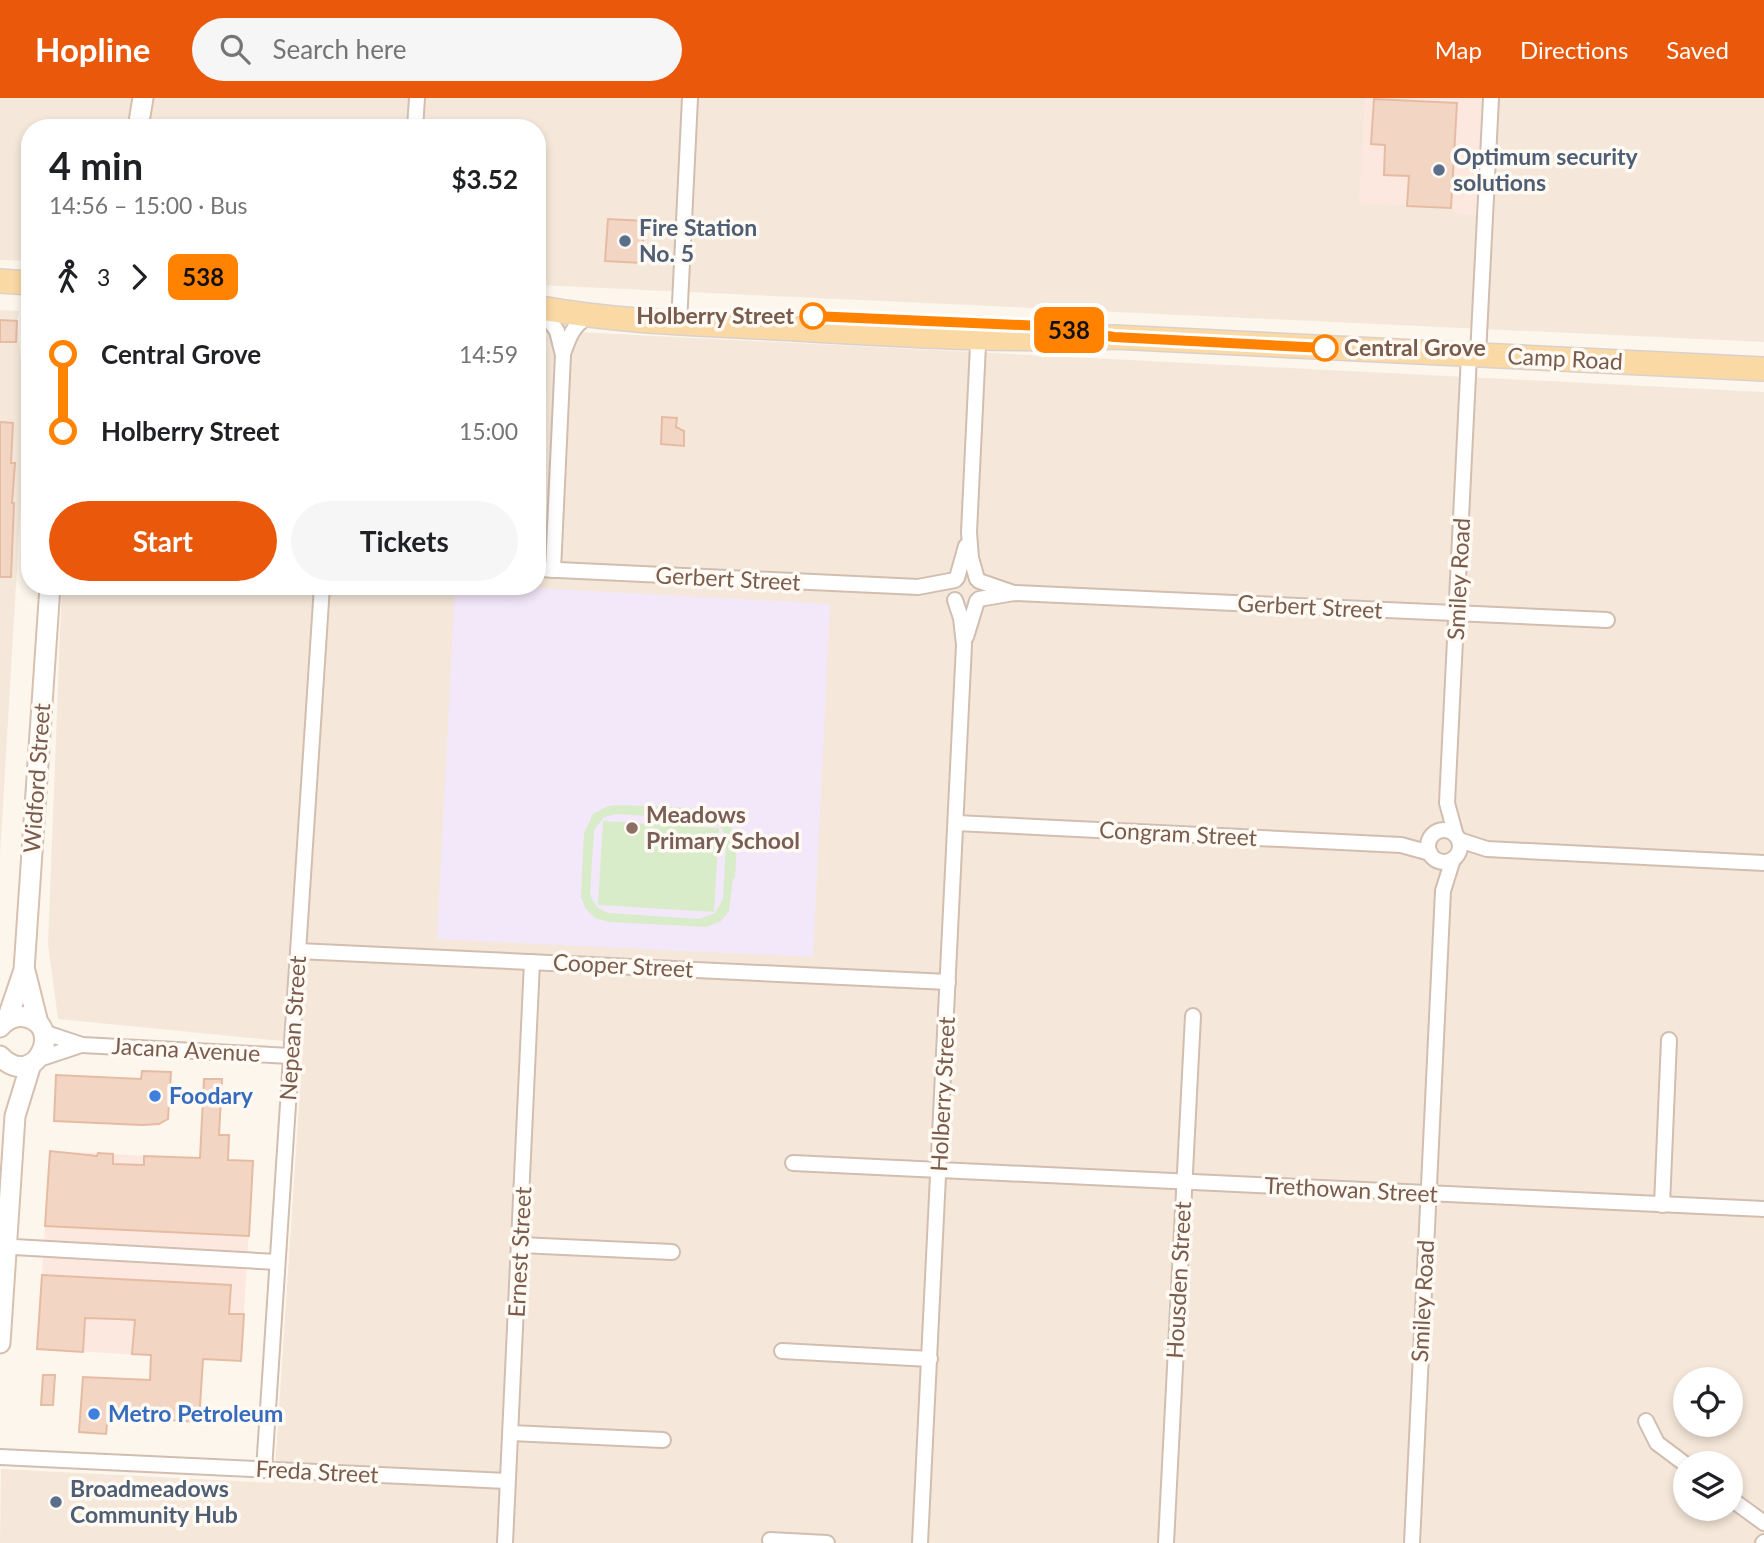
<!DOCTYPE html>
<meta charset="utf-8">
<style>
:root{--surface:#fff;--page:#f6f6f6;--text:#202124;--muted:#757577;--accent:#ea580c}
body{margin:0;font-family:Lato,sans-serif;background:var(--page);color:var(--text);height:100vh;display:flex;flex-direction:column;font-size:26px;white-space:nowrap}
*{box-sizing:border-box;margin:0}
p{font-size:23px;color:var(--muted)}
.icon{flex:none;width:38px;height:38px;fill:none;stroke:currentColor;stroke-width:2;stroke-linecap:round;stroke-linejoin:round}
.map{position:relative;flex:1;overflow:hidden}
.panel{position:absolute;left:21px;top:21px;width:525px;height:476px;display:flex;flex-direction:column;background:var(--surface);border-radius:28px;box-shadow:0 4px 10px #0003}
.panel>*{flex:none}
.badge{padding:0 14px;border-radius:10px;font-size:24px;line-height:46px}
.fabs{position:absolute;left:1673px;top:1269px;display:grid;gap:14px}
.fabs a{display:grid;place-items:center;width:70px;height:70px;border-radius:50%;background:var(--surface);box-shadow:0 4px 10px #0003;font-size:35px}
.map>.badge{position:absolute;translate:-50% -50%;box-shadow:0 0 0 4px #fff}
.legs{display:flex;align-items:center;gap:10px;height:77px;padding:0 28px;font-size:23px}
.legs p{margin-inline-start:auto}
.headline{display:flex;align-items:center;justify-content:space-between;height:119px;padding:0 28px}
h1{font-size:38px;font-weight:700;line-height:52px}
.cta{display:flex;gap:14px;margin-top:auto;padding:14px 28px}
.cta a{flex:1;height:80px;border-radius:42px;background:var(--accent);color:#fff;font-size:28px;font-weight:700;line-height:80px;text-align:center}
.cta a+a{background:var(--page);color:var(--text)}
ul{padding:0 28px;list-style:none}
li{display:flex;align-items:center;gap:24px;height:77px;font-size:26px}
li i{display:grid;place-items:center;width:10px;height:100%;margin:0 9px;background:currentColor}
li i::after{content:'';width:18px;height:18px;margin:-9px;border:5px solid;border-radius:50%;background:var(--surface)}
li p{margin-inline-start:auto}
li:first-child i{background:linear-gradient(#0000 50%,currentColor 0)}
li:last-child i{background:linear-gradient(currentColor 50%,#0000 0)}
header{display:flex;align-items:center;gap:42px;box-sizing:border-box;height:98px;padding:0 35px;background:var(--accent);color:#fff}
header strong{font-size:33px}
nav{display:flex;gap:38px;margin-inline-start:auto;font-size:24px}
.search{width:490px;height:63px;background:var(--page);display:flex;align-items:center;gap:18px;box-sizing:border-box;padding:0 24px;border-radius:38px;color:var(--muted);font-size:26px}
.map>svg:first-child{display:block}
</style>
<header>
<strong>Hopline</strong>
<div class="search"><svg class="icon" aria-label="search" viewBox="0 0 24 24"><circle cx="10" cy="10" r="6"/><path d="M15 15l6 6"/></svg>Search here</div>
<nav><a>Map</a><a>Directions</a><a>Saved</a></nav>
</header>
<div class="map">
<svg width="1764" height="1445" viewBox="0 0 1764 1445">
<rect width="100%" height="100%" fill="#fdf6ec"/>
<g fill="#f5e8da" fill-rule="evenodd">
<polygon points="0,0 1764,0 1764,244 537,187 537,30 30,30 30,163 0,162"/>
<polygon points="0,212 19,213 17,223 26,318 0,758"/>
<path d="M537,232L1764,294V1445H0L1,1371L274,1385L303,945L58,921L48,847L61,509L63,488H537ZM1685,1281H1731V1326H1685ZM1685,1365H1731V1410H1685Z"/>
</g>
<g fill="#fde8e0">
<polygon points="1365,0 1491,0 1485,117 1457,116 1451,110 1359,105"/>
<polygon points="50,1053 253,1063 241,1263 37,1251"/>
</g>
<polygon fill="#f3e8fa" points="455,488 500,488 830,506 813,859 437,841"/>
<g fill="#d8ecc9" fill-rule="evenodd">
<path d="M617,707C639,708 701,708 717,715C726,720 731,727 734,736L736,730L738,731L735,780L733,781L729,813L721,823L707,829L609,824L595,820L586,811L581,799L584,735L593,716L608,708ZM617,716L707,722L722,730L726,745L723,801L715,815L699,821L609,815C598,812 593,806 590,795L594,732L604,719Z"/>
<polygon points="603,723 719,730 714,814 598,807"/>
</g>
<g fill="#f3d5c3" stroke="#e6bba3" stroke-width="2">
<polygon points="1374,1 1457,5 1451,110 1407,108 1409,78 1384,77 1385,47 1371,46"/>
<polygon points="608,121 644,123 642,165 605,163"/>
<polygon points="0,222 17,223 16,244 0,244"/>
<polygon points="662,319 677,320 676,329 684,333 684,348 661,346"/>
<polygon points="0,324 13,325 11,365 15,365 12,405 14,405 11,479 0,479"/>
<polygon points="142,973 171,974 168,1021 159,1026 142,1027 54,1023 56,977 141,981"/>
<polygon points="204,981 222,981 219,1037 229,1037 228,1062 253,1063 249,1138 45,1128 50,1053 97,1058 98,1055 113,1056 113,1066 144,1067 144,1058 200,1060"/>
<polygon points="42,1177 231,1187 229,1216 244,1216 241,1263 203,1261 199,1324 108,1318 106,1336 79,1334 83,1279 150,1282 151,1257 132,1256 135,1222 117,1221 85,1220 83,1254 37,1251"/>
<polygon points="43,1277 55,1277 53,1307 41,1307"/>
</g>
<g fill="none" stroke-linecap="round" stroke-linejoin="round">
<defs>
<g id="street">
<polyline points="415,30 417,0"/>
<polyline points="541,210 557,233 563,257 553,472"/>
<polyline points="679,226 690,0"/>
<path d="M563,256C569,239 572,229 587,219"/>
<polyline points="1478,257 1491,0"/>
<polyline points="537,471 918,489 955,482"/>
<polyline points="957,480 966,448"/>
<polyline points="977,481 971,460 969,434 979,226"/>
<polyline points="979,483 1011,494"/>
<polyline points="979,501 1014,495 1607,522"/>
<polyline points="966,539 977,503"/>
<polyline points="956,725 1401,747 1430,755"/>
<circle cx="1444" cy="748" r="16"/>
<polyline points="1456,738 1447,705 1469,257"/>
<polyline points="1459,742 1487,751 1764,765"/>
<polyline points="298,853 948,884"/>
<polyline points="43,934 82,947 290,958"/>
<polyline points="36,962 81,947"/>
<polyline points="793,1065 1764,1111"/>
<polyline points="1662,1107 1669,942"/>
<polyline points="520,1147 672,1154"/>
<polyline points="14,1149 277,1164"/>
<polyline points="782,1253 930,1261"/>
<polyline points="1646,1323 1657,1345 1685,1366"/>
<polyline points="511,1335 663,1342"/>
<polyline points="0,1359 507,1383"/>
<polyline points="264,1372 322,488"/>
<polyline points="1731,1401 1764,1425"/>
<polyline points="770,1442 827,1445"/>
<polyline points="505,1445 532,864"/>
<polyline points="920,1445 964,547 961,520 955,502"/>
<polyline points="1166,1445 1193,918"/>
<polyline points="1412,1445 1443,793 1453,761"/>
<polyline points="1763,1445 1764,1444"/>
</g>
<g id="secondary">
<polyline points="138,30 143,0"/>
<polyline points="25,873 38,925"/>
<polyline points="7,922 24,872 50,488"/>
<path d="M0,958C35,994 66,927 25,919C15,917 7,921 0,929"/>
<polyline points="0,1245 15,1018 31,966"/>
</g>
<g id="primary">
<polyline points="0,183 30,185"/>
<path d="M541,210C625,225 710,226 795,231C902,237 1008,244 1114,239L1764,271"/>
</g>
</defs>
<use href="#street" stroke="#d1beb0" stroke-width="18"/>
<use href="#secondary" stroke="#d6c0b0" stroke-width="23"/>
<use href="#primary" stroke="#dad1cd" stroke-width="26"/>
<use href="#street" stroke="#fff" stroke-width="14"/>
<use href="#secondary" stroke="#fff" stroke-width="19"/>
<use href="#primary" stroke="#fbd9a5" stroke-width="23"/>
</g>
<g fill="none" stroke-linecap="round" stroke-linejoin="round">
<defs>
<polyline id="line-1" points="813,218 1042,228 1114,239 1325,250"/>
</defs>
<use href="#line-1" stroke="#fff" stroke-width="16"/>
<use href="#line-1" stroke="#ff8200" stroke-width="10"/>
</g>
<g fill="#5c6f8a" stroke="#fffaf3" stroke-width="2.5">
<circle cx="1439" cy="72" r="7"/>
<circle cx="625" cy="143" r="7"/>
<circle cx="56" cy="1404" r="7"/>
</g>
<g fill="#fff" stroke="#ff8200" stroke-width="3.5">
<circle cx="813" cy="218" r="12"/>
<circle cx="1325" cy="250" r="12"/>
</g>
<circle fill="#8d6e63" stroke="#fffaf3" stroke-width="2.5" cx="632" cy="730" r="7"/>
<g fill="#3f7fe0" stroke="#fffaf3" stroke-width="2.5">
<circle cx="155" cy="998" r="7"/>
<circle cx="94" cy="1316" r="7"/>
</g>
<g text-anchor="middle" stroke-width="7" stroke-linejoin="round" paint-order="stroke">
<g font-size="23" font-weight="bold" fill="#4e5e75" stroke="#fffaf3" text-anchor="start">
<text x="1453" y="67">Optimum security<tspan x="1453" dy="26">solutions</tspan></text>
<text x="639" y="138">Fire Station<tspan x="639" dy="26">No. 5</tspan></text>
<text x="70" y="1399">Broadmeadows<tspan x="70" dy="26">Community Hub</tspan></text>
</g>
<g font-size="23" font-weight="bold" fill="#7a5c4d" stroke="#fffaf3" text-anchor="end">
<text x="794" y="226">Holberry Street</text>
<text x="1344" y="258" text-anchor="start">Central Grove</text>
</g>
<g font-size="23" fill="#7a5c4d" stroke="#fffaf3">
<text transform="translate(1565 261) rotate(3)" y="8">Camp Road</text>
<text transform="translate(728 481) rotate(3)" y="8">Gerbert Street</text>
<text transform="translate(1459 481) rotate(-87)" y="8">Smiley Road</text>
<text transform="translate(1310 509) rotate(3)" y="8">Gerbert Street</text>
<text transform="translate(37 680) rotate(-86)" y="8">Widford Street</text>
<text transform="translate(1178 736) rotate(3)" y="8">Congram Street</text>
<text transform="translate(623 868) rotate(3)" y="8">Cooper Street</text>
<text transform="translate(293 930) rotate(-86)" y="8">Nepean Street</text>
<text transform="translate(186 952) rotate(3)" y="8">Jacana Avenue</text>
<text transform="translate(943 996) rotate(-87)" y="8">Holberry Street</text>
<text transform="translate(1351 1092) rotate(3)" y="8">Trethowan Street</text>
<text transform="translate(520 1154) rotate(-87)" y="8">Ernest Street</text>
<text transform="translate(1179 1182) rotate(-87)" y="8">Housden Street</text>
<text transform="translate(1423 1203) rotate(-87)" y="8">Smiley Road</text>
<text transform="translate(317 1374) rotate(3)" y="8">Freda Street</text>
</g>
<g font-size="23" font-weight="bold" fill="#785e54" stroke="#fffaf3" text-anchor="start">
<text x="646" y="725">Meadows<tspan x="646" dy="26">Primary School</tspan></text>
</g>
<g font-size="23" font-weight="bold" fill="#366cbe" stroke="#fffaf3" text-anchor="start">
<text x="169" y="1006">Foodary</text>
<text x="108" y="1324">Metro Petroleum</text>
</g>
</g>
</svg>
<div class="fabs">
<a><svg class="icon" aria-label="locate" viewBox="0 0 24 24"><circle cx="12" cy="12" r="6"/><path d="M12 2v4M12 18v4M2 12h4M18 12h4"/></svg></a>
<a><svg class="icon" aria-label="layers" viewBox="0 0 24 24"><path d="M12 4l9 5-9 5-9-5zM3 14l9 5 9-5"/></svg></a>
</div>
<b class="badge" style="left:1069px;top:232px;background:#ff8200;color:#111">538</b>
<section class="panel">
<div class="headline"><div><h1>4 min</h1><p>14:56 – 15:00 · Bus</p></div><b>$3.52</b></div>
<div class="legs"><svg class="icon" aria-label="walk" viewBox="0 0 24 24"><circle cx="13" cy="4" r="2"/><path d="M13 8l-2 6 4 7M11 14l-3 7M7 12l3-4h3l4 4"/></svg>3<svg class="icon" aria-label="forward" viewBox="0 0 24 24"><path d="M9 5l7 7-7 7"/></svg><b class="badge" style="background:#ff8200;color:#111">538</b></div>
<ul>
<li><i style="color:#ff8200"></i><b>Central Grove</b><p>14:59</p></li>
<li><i style="color:#ff8200"></i><b>Holberry Street</b><p>15:00</p></li>
</ul>
<div class="cta"><a>Start</a><a>Tickets</a></div>
</section>
</div>
